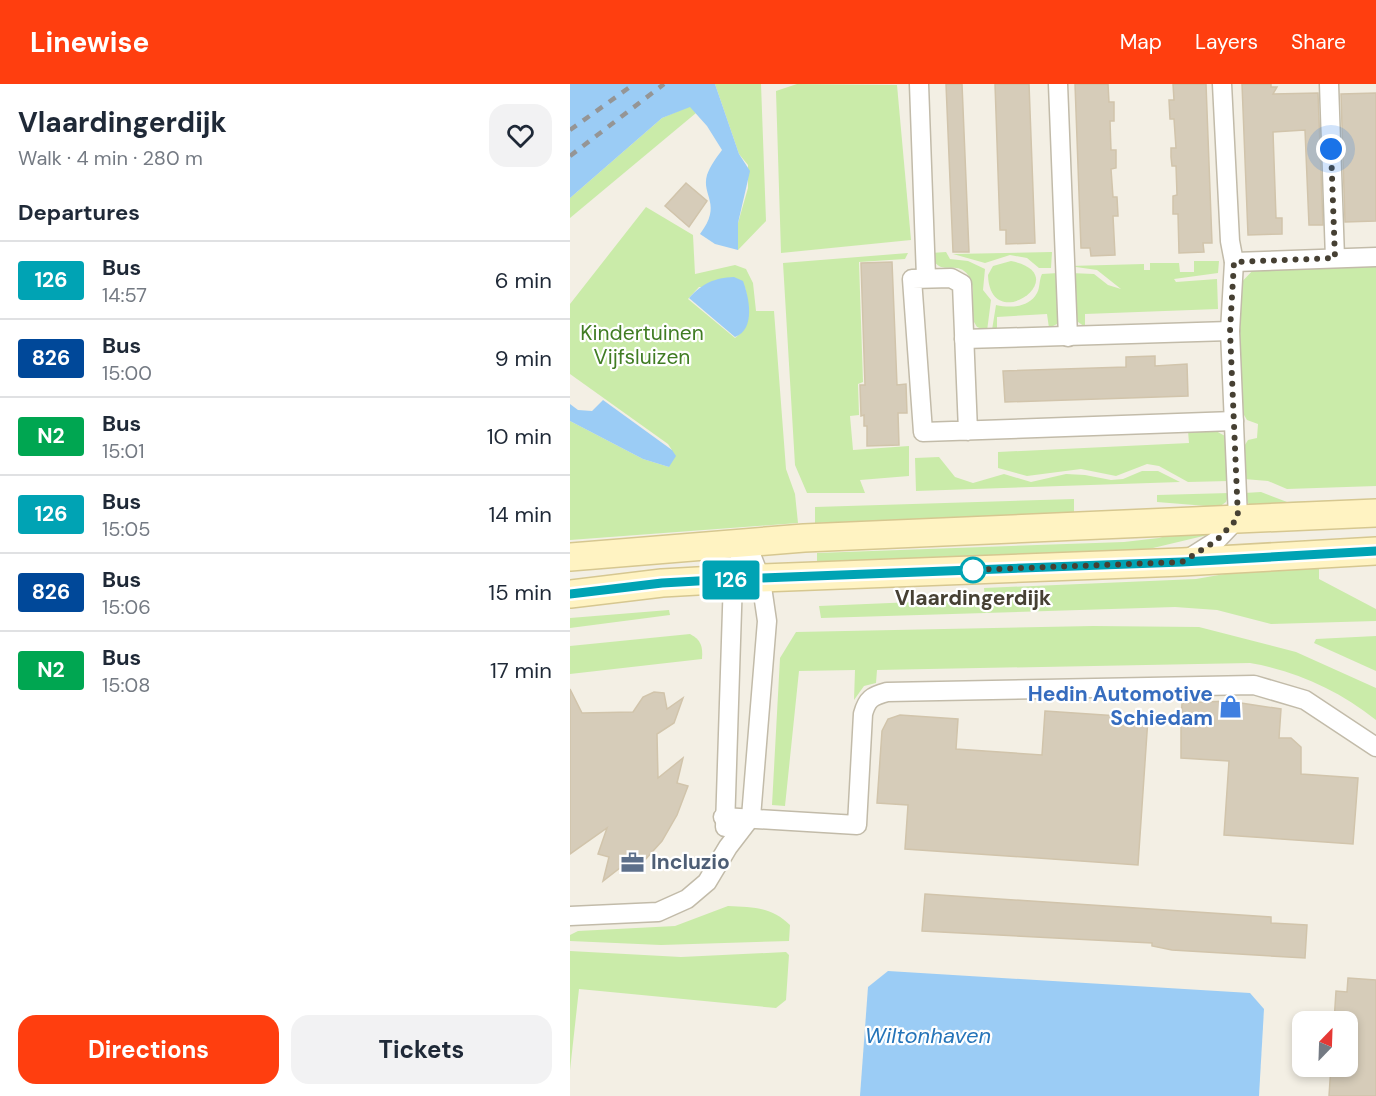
<!DOCTYPE html>
<meta charset="utf-8">
<style>
:root{--surface:#fff;--page:#f2f2f3;--text:#1f2937;--muted:#747a83;--line:#e0e1e3;--accent:#ff3e0f}
body{margin:0;font-family:"DM Sans",sans-serif;background:var(--page);color:var(--text);height:100vh;display:flex;flex-direction:column;font-size:22px;white-space:nowrap}
*{box-sizing:border-box;margin:0}
p{font-size:20px;color:var(--muted)}
.icon{flex:none;width:33px;height:33px;fill:none;stroke:currentColor;stroke-width:2;stroke-linecap:round;stroke-linejoin:round}
.map{position:relative;flex:1;overflow:hidden}
.sheet{display:flex;flex-direction:column;background:var(--surface);width:570px}
.sheet>*{flex:none}
.badge{padding:0 12px;border-radius:4px;font-size:21px;line-height:39px}
.needle{width:39px;rotate:23deg}
.buttons{position:absolute;left:722px;top:927px;display:grid;gap:12px}
.buttons a{display:grid;place-items:center;width:66px;height:66px;border-radius:12px;background:var(--surface);box-shadow:0 3px 9px #0003;font-size:30px}
.you{position:absolute;width:30px;height:30px;margin:-15px;border:4px solid #fff;border-radius:50%;background:#1a73e8;box-shadow:0 0 0 9px #1a73e833}
.map>.badge{position:absolute;translate:-50% -50%;box-shadow:0 0 0 3px #fff}
h2{padding:0 18px;font-size:22px;line-height:54px}
.round{display:grid;place-items:center;flex:none;width:63px;height:63px;border-radius:18px;background:var(--page)}
.summary{display:flex;align-items:center;justify-content:space-between;height:102px;padding:0 18px}
h1{font-size:28px;font-weight:700;line-height:45px}
.action{display:flex;gap:12px;margin-top:auto;padding:12px 18px}
.action a{flex:1;height:69px;border-radius:18px;background:var(--accent);color:#fff;font-size:24px;font-weight:700;line-height:69px;text-align:center}
.action a+a{background:var(--page);color:var(--text)}
ul{padding:0;list-style:none}
li{display:flex;align-items:center;gap:18px;height:78px;padding:0 18px;border-top:2px solid var(--line)}
li div{flex:1}
li b{display:block;font-size:22px}
li em{font-style:normal}
li .badge{min-width:66px;font-weight:700;text-align:center}
header{display:flex;align-items:center;gap:36px;box-sizing:border-box;height:84px;padding:0 30px;background:var(--accent);color:#fff}
header strong{font-size:28px}
nav{display:flex;gap:33px;margin-inline-start:auto;font-size:21px}
main{display:flex;flex:1;min-height:0}
.map>svg:first-child{display:block}
</style>
<header>
<strong>Linewise</strong>
<nav><a>Map</a><a>Layers</a><a>Share</a></nav>
</header>
<main>
<section class="sheet">
<div class="summary"><div><h1>Vlaardingerdijk</h1><p>Walk · 4 min · 280 m</p></div><a class="round"><svg class="icon" aria-label="heart" viewBox="0 0 24 24"><path d="M12 20l-8-8c-3-5 5-10 8-4 3-6 11-1 8 4z"/></svg></a></div>
<h2>Departures</h2>
<ul>
<li><span class="badge" style="background:#00a3b4;color:#fff">126</span><div><b>Bus</b><p>14:57</p></div><em>6 min</em></li>
<li><span class="badge" style="background:#004899;color:#fff">826</span><div><b>Bus</b><p>15:00</p></div><em>9 min</em></li>
<li><span class="badge" style="background:#00a651;color:#fff">N2</span><div><b>Bus</b><p>15:01</p></div><em>10 min</em></li>
<li><span class="badge" style="background:#00a3b4;color:#fff">126</span><div><b>Bus</b><p>15:05</p></div><em>14 min</em></li>
<li><span class="badge" style="background:#004899;color:#fff">826</span><div><b>Bus</b><p>15:06</p></div><em>15 min</em></li>
<li><span class="badge" style="background:#00a651;color:#fff">N2</span><div><b>Bus</b><p>15:08</p></div><em>17 min</em></li>
</ul>
<div class="action"><a>Directions</a><a>Tickets</a></div>
</section>
<div class="map">
<svg width="806" height="1012" viewBox="0 0 806 1012">
<rect width="100%" height="100%" fill="#f3efe4"/>
<g fill="#caeba9" fill-rule="evenodd">
<polygon points="145,0 191,0 196,137 168,166 168,139 178,104 178,81 169,70"/>
<polygon points="227,0 327,1 341,156 211,169 206,7"/>
<polygon points="120,22 126,29 0,134 0,114 92,34"/>
<path d="M76,123L123,151L125,190L165,181L176,185L183,199L186,227H204L216,385L225,410L228,439L0,456V337L73,375L99,383L102,366L98,360L0,290V220ZM129,203L175,204C180,223 181,243 165,254L118,215Z"/>
<path d="M376,168L380,175L398,177L415,185L413,206L421,216L417,247L407,243L404,238C400,225 407,202 398,191C386,174 368,196 361,169Z"/>
<polygon points="482,168 481,184 469,184 457,174 440,171 415,179 383,170"/>
<polygon points="338,169 335,175 289,178 293,298 288,300 289,331 280,332 283,366 339,362 339,392 290,396 295,409 237,409 225,381 213,179"/>
<path d="M441,177C508,190 420,254 418,191L423,182Z"/>
<polygon points="624,177 649,177 648,189 604,195 606,198 647,195 648,225 515,230 515,243 504,235 500,189 524,190 538,201 551,205 527,186 499,182 574,180 574,186 580,186 580,179 609,179 610,188 624,188"/>
<polygon points="806,180 806,402 717,405 698,397 674,395 673,364 678,356 687,354 688,340 677,336 671,326 667,203 685,184"/>
<path d="M488,189L490,233L487,240L479,244L477,230L427,233V247L422,246L426,221C440,224 459,224 467,209C470,204 469,196 472,190Z"/>
<polygon points="618,347 646,347 655,352 659,397 618,398 589,382 577,380 546,392 511,385 457,392 428,384 428,368 619,359"/>
<polygon points="369,373 385,393 403,399 434,390 461,398 496,390 515,391 541,396 553,395 572,387 588,387 610,398 346,407 345,374"/>
<polygon points="691,408 717,418 806,415 806,420 679,421 674,409"/>
<polygon points="659,409 656,418 649,423 587,418 587,411"/>
<polygon points="504,415 504,430 245,439 245,423"/>
<polygon points="619,445 646,449 562,469 247,481 247,469 554,458 589,454"/>
<polygon points="749,480 749,495 806,525 806,537 701,540 647,526 605,523 251,534 249,522 415,515 414,504 626,495 689,484"/>
<polygon points="99,526 100,531 0,544 0,534"/>
<path d="M523,542L629,543L726,568L806,604V636C768,606 727,587 680,579L307,586L306,599L294,602L284,616L285,586L229,587L215,722L202,721L210,574L226,548Z"/>
<path d="M120,550C131,556 133,562 132,575L0,590V562Z"/>
<polygon points="806,552 806,587 744,559 746,555"/>
<path d="M158,822C183,823 202,823 220,841L219,857L91,861L0,857V851L8,847L105,842Z"/>
<polygon points="0,867 111,873 216,868 219,871 216,916 206,924 9,905 0,986"/>
</g>
<g fill="#9bccf5">
<path d="M0,0H145L169,70L180,87L168,139V166L145,160L130,150C153,120 131,112 137,91C140,82 147,73 152,66L137,42L120,23L92,34L0,114Z"/>
<path d="M164,193L173,197C179,213 186,245 165,253L119,214C133,199 144,194 164,193Z"/>
<polygon points="33,316 102,366 106,372 99,383 73,375 0,337 0,320 8,326 22,327"/>
<polygon points="318,887 680,909 694,925 689,1012 290,1012 298,903"/>
</g>
<g fill="#d6ccb9" stroke="#d1c4ab" stroke-width="1.5">
<polygon points="376,0 392,0 399,168 383,168"/>
<polygon points="425,0 459,0 465,159 436,160 436,146 430,146"/>
<polygon points="505,0 538,0 539,18 544,18 544,37 540,37 541,66 546,66 546,84 541,85 543,113 547,113 548,132 543,132 545,171 521,172 520,164 511,164"/>
<polygon points="603,0 636,0 642,159 633,159 634,168 609,169 608,130 603,130 603,112 607,111 606,82 602,82 601,73 601,64 606,64 604,35 600,35 599,16 604,16"/>
<polygon points="672,0 701,0 701,3 707,3 703,10 748,9 753,141 739,141 735,46 703,48 706,134 712,134 712,150 678,151"/>
<polygon points="806,9 806,137 775,138 771,10"/>
<polygon points="116,99 137,117 119,143 95,122"/>
<polygon points="322,178 327,301 336,300 337,329 328,329 329,361 297,362 297,342 294,342 294,331 291,332 290,301 295,301 291,179"/>
<polygon points="585,272 585,282 617,280 618,312 435,318 433,287 556,283 556,273"/>
<polygon points="0,605 12,629 63,628 73,613 84,608 94,609 97,625 113,614 104,639 87,650 88,694 113,674 107,699 118,702 107,731 92,757 74,777 53,776 55,780 33,797 39,773 28,770 37,744 0,770"/>
<polygon points="658,617 711,625 709,654 721,654 731,663 731,690 788,694 783,760 654,751 659,677 611,674 611,640 612,619"/>
<polygon points="475,627 578,634 568,781 335,765 338,721 307,719 312,647 318,635 330,631 388,635 386,665 472,671"/>
<polygon points="355,810 701,833 701,839 737,841 735,874 602,866 582,862 582,859 352,847"/>
<polygon points="778,894 806,896 806,1012 759,1012 761,982 777,982 777,938 764,938 766,907 777,908"/>
</g>
<g fill="none" stroke-linecap="round" stroke-linejoin="round">
<defs>
<g id="street">
<polyline points="349,0 356,193"/>
<polyline points="488,0 498,253"/>
<polyline points="759,0 765,174"/>
<polyline points="664,178 806,173"/>
<polyline points="394,255 660,247"/>
<polyline points="398,347 392,200 381,194 342,195 353,348 664,337"/>
<polyline points="616,476 646,457 668,434 660,247 664,178 660,157 652,0"/>
<path d="M153,733L287,741L293,630C297,615 302,612 317,608L684,601L735,616L806,663"/>
<polyline points="155,743 163,495 176,458"/>
<polyline points="0,832 88,828 117,815 137,798 158,763 181,733 197,537 191,496 176,458"/>
</g>
<g id="secondary">
<polyline points="0,473 234,454 806,429"/>
<polyline points="0,510 92,499 163,495 612,478 806,467"/>
</g>
</defs>
<use href="#street" stroke="#c2bba9" stroke-width="21"/>
<use href="#secondary" stroke="#d6c790" stroke-width="30"/>
<use href="#street" stroke="#fff" stroke-width="18"/>
<use href="#secondary" stroke="#fff3c2" stroke-width="27"/>
<g stroke="#959595" stroke-width="4.5" stroke-dasharray="8 8" stroke-linecap="butt">
<polyline points="0,46 64,0"/>
<polyline points="0,72 94,0"/>
</g>
</g>
<g fill="none" stroke-linecap="round" stroke-linejoin="round">
<defs>
<polyline id="line" points="0,510 92,499 163,495 612,478 806,467"/>
</defs>
<use href="#line" stroke="#fff" stroke-width="14"/>
<use href="#line" stroke="#00a3b4" stroke-width="9"/>
<polyline stroke="#464033" stroke-width="6" stroke-dasharray="0 10.8" points="403,486 400,486 612,478 646,457 668,434 660,247 664,178 765,174 761,65"/>
</g>
<defs>
<symbol id="shop-bare" viewBox="-9 -9 18 18"><path d="M-5-2.5h2.3a2.7 3.5 0 0 1 5.4 0H5L5.5 6h-11ZM-1.5-2.5h3a1.5 2.3 0 0 0-3 0Z" fill="#3f7fe0" stroke="#fff" stroke-width="2.5" paint-order="stroke"/></symbol>
<symbol id="office-bare" viewBox="-9 -9 18 18"><path d="M-6-3h4V-5.5h4V-3h4V5H-6ZM-1-4.5V-3h2v-1.5ZM-6 0V1H6V0Z" fill="#5c6f8a" stroke="#fff" stroke-width="2.5" paint-order="stroke"/></symbol>
</defs>
<g fill-rule="evenodd">
<use href="#shop-bare" x="644" y="606" width="33" height="33"/>
<use href="#office-bare" x="46" y="762" width="33" height="33"/>
</g>
<circle fill="#fff" stroke="#00a3b4" stroke-width="3" cx="403" cy="486" r="12"/>
<g text-anchor="middle" stroke-width="4.5" stroke-linejoin="round" paint-order="stroke">
<g font-size="21" fill="#407c23" stroke="#fff">
<text x="72" y="256">Kindertuinen<tspan x="72" dy="24">Vijfsluizen</tspan></text>
</g>
<g font-size="21" font-weight="bold" fill="#464033" stroke="#fff">
<text x="403" y="521">Vlaardingerdijk</text>
</g>
<g font-size="21" font-weight="bold" fill="#366cbe" stroke="#fff" text-anchor="end">
<text x="643" y="617">Hedin Automotive<tspan x="643" dy="24">Schiedam</tspan></text>
</g>
<g font-size="21" font-weight="bold" fill="#4e5e75" stroke="#fff" text-anchor="start">
<text x="81" y="785">Incluzio</text>
</g>
<g font-size="22" font-style="italic" fill="#2574b9" stroke="#fff">
<text x="358" y="959">Wiltonhaven</text>
</g>
</g>
</svg>
<div class="buttons">
<a><svg class="needle" viewBox="-14 -14 28 28"><path d="M0-13l5 13h-10z" fill="#e53935"/><path d="M0 13l5-13h-10z" fill="#747a83"/></svg></a>
</div>
<div class="you" style="left:761px;top:65px"></div>
<b class="badge" style="left:161px;top:496px;background:#00a3b4;color:#fff">126</b>
</div>
</main>
